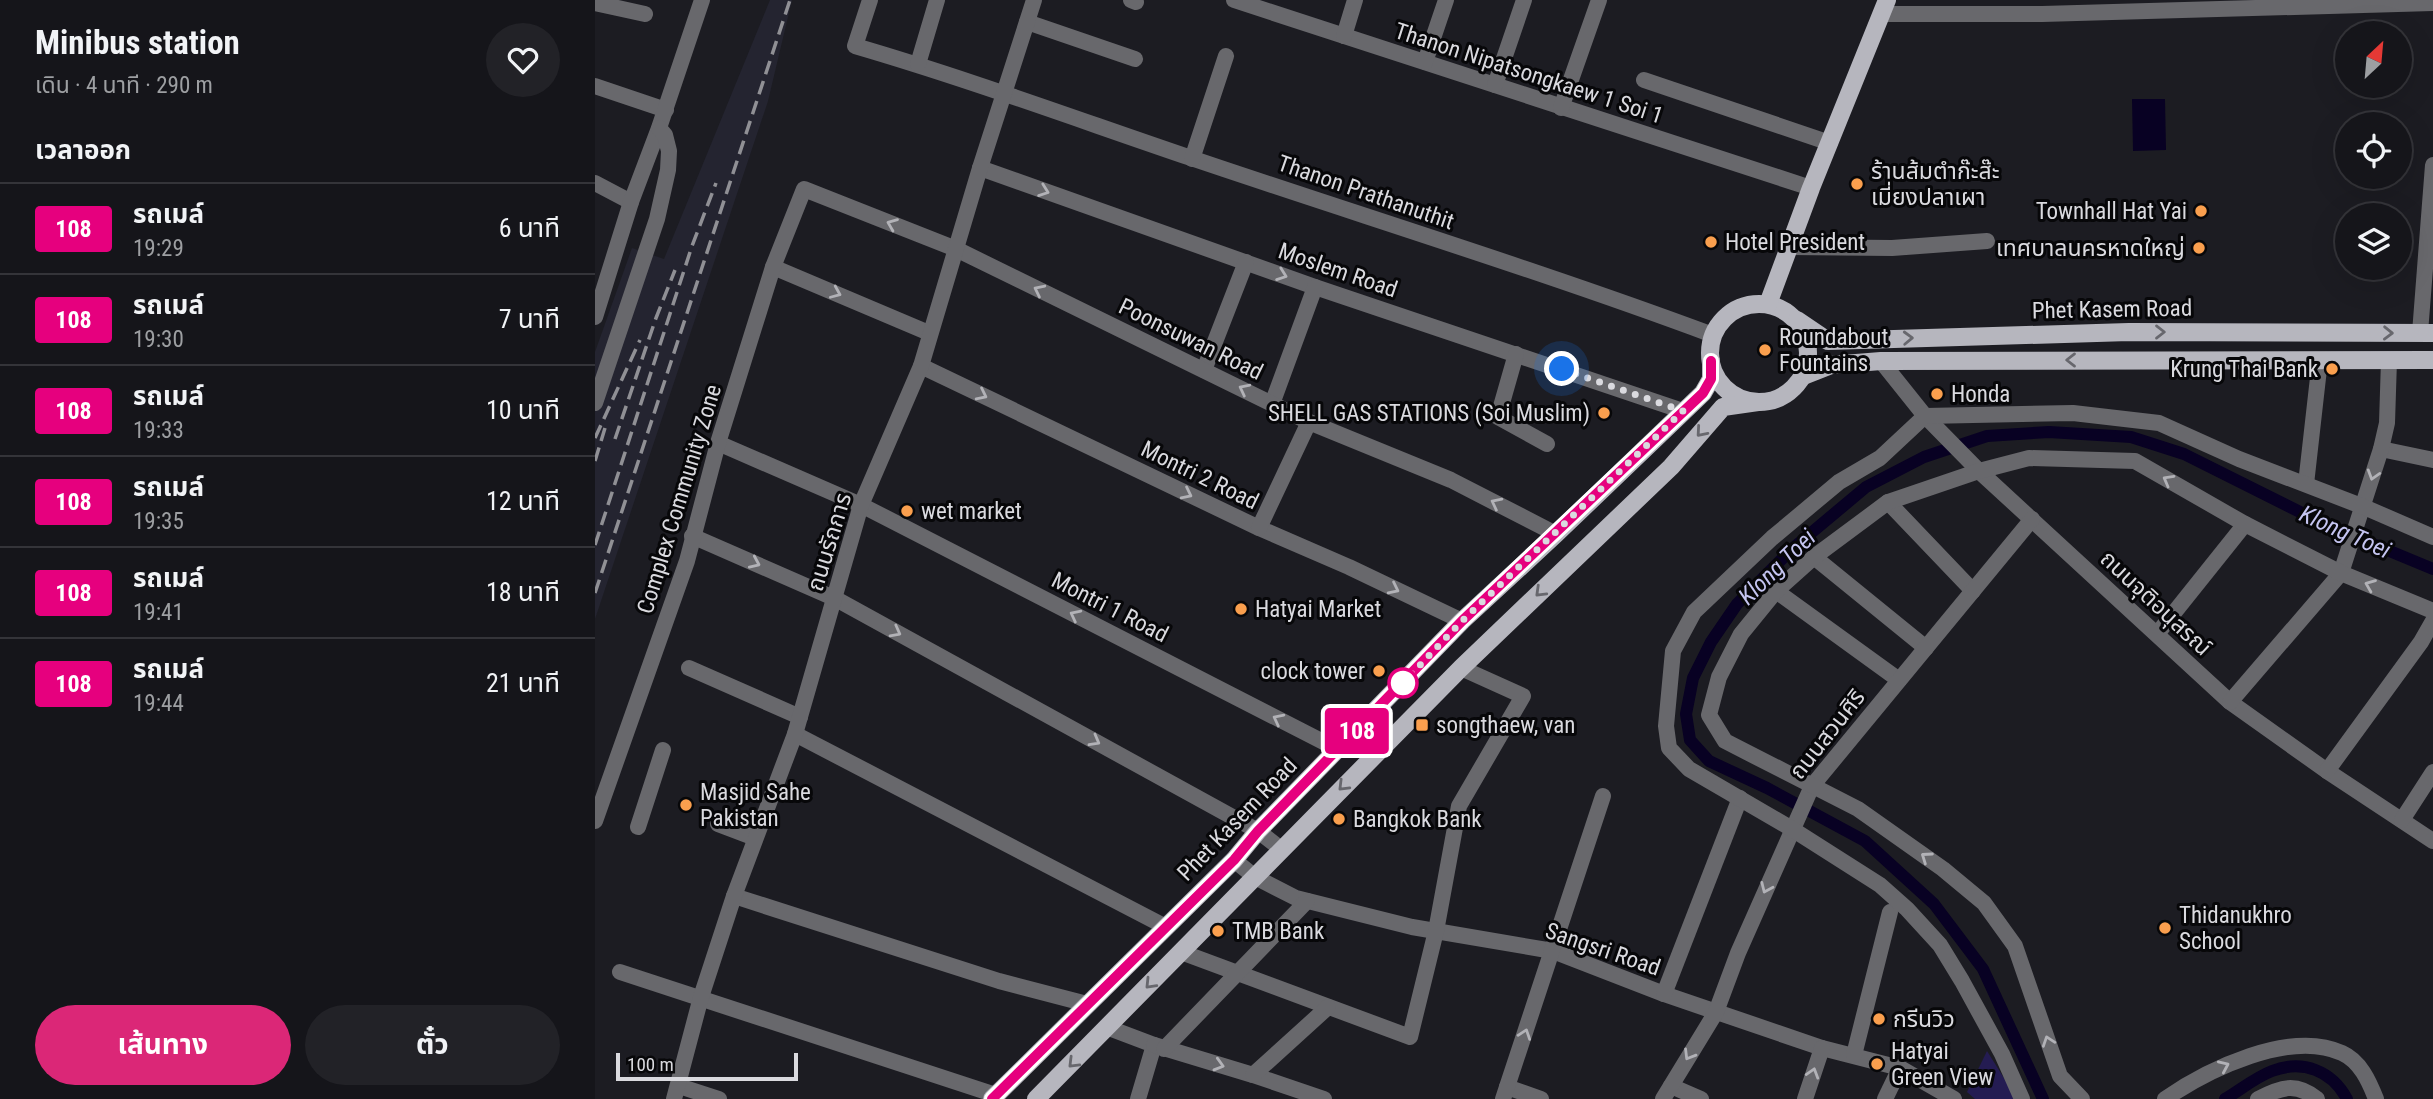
<!DOCTYPE html>
<html lang="th">
<meta charset="utf-8">
<style>
:root{--surface:#15151a;--page:#222227;--text:#f1f3f6;--muted:#9d9fa2;--line:#343439;--accent:#db2777}
body{margin:0;font-family:"Roboto Condensed","Noto Sans Thai",sans-serif;background:var(--page);color:var(--text);height:100vh;display:flex;flex-direction:column;font-size:26px;white-space:nowrap}
*{box-sizing:border-box;margin:0}
p{font-size:23px;color:var(--muted)}
.icon{flex:none;width:38px;height:38px;fill:none;stroke:currentColor;stroke-width:2;stroke-linecap:round;stroke-linejoin:round}
.map{position:relative;flex:1;overflow:hidden}
.side{display:flex;flex-direction:column;background:var(--surface);width:595px}
.side>*{flex:none}
.badge{padding:0 14px;border-radius:5px;font-size:24px;line-height:46px}
.needle{width:46px;rotate:26deg}
.fabs{position:absolute;left:1740px;top:21px;display:grid;gap:14px}
.fabs a{display:grid;place-items:center;width:77px;height:77px;border-radius:50%;background:var(--surface);box-shadow:0 7px 28px #0002,0 0 0 2px var(--line);font-size:35px}
.scale{position:absolute;left:21px;bottom:18px;width:182px;box-sizing:border-box;padding-left:7px;border:4px solid #dadadf;border-top:0;font-size:19px;line-height:24px;white-space:nowrap;color:#dadadf;-webkit-text-stroke:5px #070709;paint-order:stroke}
.you{position:absolute;width:35px;height:35px;margin:-18px;border:5px solid #fff;border-radius:50%;background:#1a73e8;box-shadow:0 0 0 10px #1a73e833}
.map>.badge{position:absolute;translate:-50% -50%;box-shadow:0 0 0 4px #fff}
h2{padding:0 35px;font-size:26px;line-height:63px}
.round{display:grid;place-items:center;flex:none;width:74px;height:74px;border-radius:37px;background:var(--page)}
.headline{display:flex;align-items:center;justify-content:space-between;height:119px;padding:0 35px}
h1{font-size:33px;font-weight:700;line-height:52px}
.button{display:flex;gap:14px;margin-top:auto;padding:14px 35px}
.button a{flex:1;height:80px;border-radius:42px;background:var(--accent);color:#fff;font-size:28px;font-weight:700;line-height:80px;text-align:center}
.button a+a{background:var(--page);color:var(--text)}
ul{padding:0;list-style:none}
li{display:flex;align-items:center;gap:21px;height:91px;padding:0 35px;border-top:2px solid var(--line)}
li div{flex:1}
li b{display:block;font-size:26px}
li em{font-style:normal}
li .badge{min-width:77px;font-weight:700;text-align:center}
main{display:flex;flex:1;min-height:0}
.map>svg:first-child{display:block}
</style>
<main>
<section class="side">
<div class="headline"><div><h1>Minibus station</h1><p>เดิน · 4 นาที · 290 m</p></div><a class="round"><svg class="icon" aria-label="heart" viewBox="0 0 24 24"><path d="M12 20l-8-8c-3-5 5-10 8-4 3-6 11-1 8 4z"/></svg></a></div>
<h2>เวลาออก</h2>
<ul>
<li><span class="badge" style="background:#e6007e;color:#fff">108</span><div><b>รถเมล์</b><p>19:29</p></div><em>6 นาที</em></li>
<li><span class="badge" style="background:#e6007e;color:#fff">108</span><div><b>รถเมล์</b><p>19:30</p></div><em>7 นาที</em></li>
<li><span class="badge" style="background:#e6007e;color:#fff">108</span><div><b>รถเมล์</b><p>19:33</p></div><em>10 นาที</em></li>
<li><span class="badge" style="background:#e6007e;color:#fff">108</span><div><b>รถเมล์</b><p>19:35</p></div><em>12 นาที</em></li>
<li><span class="badge" style="background:#e6007e;color:#fff">108</span><div><b>รถเมล์</b><p>19:41</p></div><em>18 นาที</em></li>
<li><span class="badge" style="background:#e6007e;color:#fff">108</span><div><b>รถเมล์</b><p>19:44</p></div><em>21 นาที</em></li>
</ul>
<div class="button"><a>เส้นทาง</a><a>ตั๋ว</a></div>
</section>
<div class="map">
<svg width="1838" height="1099" viewBox="0 0 1838 1099">
<rect width="100%" height="100%" fill="#1c1c22"/>
<polygon fill="#242430" points="175,0 197,0 173,101 0,619 0,352 37,248 69,259"/>
<polygon fill="#241c52" points="1392,1051 1422,1099 1380,1099 1372,1092"/>
<polygon fill="#080123" points="1537,99 1570,99 1571,150 1538,151"/>
<g fill="none" stroke-linecap="round" stroke-linejoin="round">
<g stroke="#080123" stroke-width="12">
<polyline points="1448,1099 1388,969 1339,904 1270,841 1172,788 1114,761 1095,740 1091,714 1098,678 1116,642 1142,604 1197,549 1271,487 1329,457 1392,436 1454,432 1536,437 1589,454 1727,523 1838,569"/>
<path d="M1630,1099C1645,1090 1661,1077 1677,1071C1708,1059 1737,1071 1752,1099"/>
</g>
<g stroke="#68686c" stroke-width="16">
<path d="M275,0L260,46C373,79 484,120 596,158C770,217 946,271 1118,335"/>
<polyline points="536,0 541,2"/>
<polyline points="639,0 1216,188"/>
<polyline points="0,3 50,14"/>
<polyline points="1287,14 1447,14 1838,3"/>
<polyline points="432,22 540,59"/>
<polyline points="749,36 760,0"/>
<polyline points="830,62 851,0"/>
<polyline points="323,64 342,0"/>
<polyline points="1049,80 1235,143"/>
<polyline points="900,85 929,0"/>
<polyline points="0,86 71,110"/>
<polyline points="966,108 1004,0"/>
<polyline points="597,159 631,56"/>
<polyline points="385,168 720,287 1088,411"/>
<polyline points="0,183 36,202"/>
<polyline points="1195,247 1297,248 1392,241"/>
<polyline points="178,267 334,333"/>
<polyline points="0,317 36,202 64,128 107,0"/>
<polyline points="1825,333 1838,165"/>
<polyline points="921,354 903,417 952,444"/>
<polyline points="1286,361 1330,416 1384,471 1635,702 1732,771 1838,841"/>
<polyline points="326,366 664,528 754,567 867,621"/>
<polyline points="609,370 651,262"/>
<polyline points="0,403 62,219 73,170 74,151 70,135 64,128"/>
<polyline points="677,404 720,287"/>
<polyline points="123,443 266,505 744,750"/>
<polyline points="1786,449 1838,460"/>
<polyline points="1711,484 1725,360"/>
<polyline points="1293,502 1378,591"/>
<polyline points="664,528 714,422"/>
<polyline points="97,536 241,599 663,831 686,849"/>
<polyline points="1219,557 1331,648"/>
<polyline points="1181,591 1304,680"/>
<polyline points="1562,634 1650,524"/>
<polyline points="94,668 205,717"/>
<polyline points="1635,702 1746,573 1786,449 1792,423 1794,360"/>
<polyline points="200,734 571,927"/>
<polyline points="1732,771 1826,642 1838,621"/>
<polyline points="1807,820 1838,772"/>
<polyline points="0,821 92,561 123,443 178,267 209,189 361,249 714,422 856,480 961,534"/>
<polyline points="123,824 160,838"/>
<polyline points="43,827 68,750"/>
<polyline points="639,860 660,877 701,898 817,927 958,951 1069,994 1227,1048 1305,1068 1359,1099"/>
<polyline points="139,896 404,981 492,1004"/>
<polyline points="586,952 815,1037 841,931 864,806 928,696 866,668"/>
<polyline points="25,972 401,1095"/>
<polyline points="1069,994 1145,798"/>
<polyline points="514,1028 559,1045 543,1099"/>
<polyline points="559,1045 658,1075 729,1099"/>
<polyline points="569,1049 712,901"/>
<polyline points="1259,1055 1295,912"/>
<polyline points="658,1075 733,1007"/>
<polyline points="84,1086 124,1099"/>
<polyline points="1076,1086 1106,1099"/>
<polyline points="912,1087 946,1099"/>
<polyline points="79,1099 106,997 139,896 200,734 266,505 326,366 385,168 439,0"/>
<polyline points="908,1099 1008,796"/>
<polyline points="1068,1099 1121,1012 1143,953 1217,786 1437,519"/>
<polyline points="1210,1099 1227,1048"/>
<polyline points="1290,1099 1305,1068"/>
<polyline points="1427,1099 1407,1054 1367,981 1345,945 1312,909 1285,885 1197,829 1094,769 1074,748 1071,726 1078,651 1099,612 1177,538 1244,482 1285,458 1330,416 1478,413 1564,423 1644,459 1769,507 1838,537"/>
<polyline points="1487,1099 1465,1076 1420,946 1389,903 1348,869 1263,809 1130,741 1114,715 1124,677 1146,634 1181,591 1219,557 1293,502 1384,471 1434,458 1540,461 1650,524 1746,573 1838,611"/>
<path d="M1570,1099C1612,1070 1695,1029 1747,1053C1765,1061 1774,1081 1781,1099"/>
<path d="M1663,1099C1686,1087 1701,1082 1722,1099"/>
</g>
<g stroke="#b6b6be" stroke-width="18">
<circle cx="1164" cy="353" r="49"/>
<polyline points="1173,304 1216,188 1292,0"/>
<polyline points="1202,320 1233,341 1534,332 1838,333"/>
<polyline points="1208,376 1236,365 1286,361 1838,360"/>
<polyline points="397,1099 639,860 663,831 867,621 961,534 1108,393 1116,379 1116,361"/>
<polyline points="441,1099 866,668 1076,467 1128,407 1163,402"/>
</g>
<g stroke="#909095" stroke-width="3.5" stroke-dasharray="14 7" stroke-linecap="butt">
<polyline points="0,438 45,340"/>
<polyline points="20,439 61,318 80,270"/>
<polyline points="0,461 10,428"/>
<polyline points="0,545 97,246 121,183"/>
<polyline points="0,593 195,0"/>
</g>
</g>
<defs><path id="oneway-chevron" d="M-2-3.5L2.5 0L-2 3.5" fill="none" stroke-width="1.6" stroke-linecap="round" stroke-linejoin="round" transform="scale(1.75)"/></defs>
<g stroke="#b2b2b7">
<use href="#oneway-chevron" transform="translate(449 191) rotate(20)"/>
<use href="#oneway-chevron" transform="translate(297 224) rotate(-158)"/>
<use href="#oneway-chevron" transform="translate(687 275) rotate(20)"/>
<use href="#oneway-chevron" transform="translate(444 290) rotate(-154)"/>
<use href="#oneway-chevron" transform="translate(241 293) rotate(23)"/>
<use href="#oneway-chevron" transform="translate(649 389) rotate(-153)"/>
<use href="#oneway-chevron" transform="translate(387 395) rotate(26)"/>
<use href="#oneway-chevron" transform="translate(1778 475) rotate(107)"/>
<use href="#oneway-chevron" transform="translate(1573 480) rotate(-151)"/>
<use href="#oneway-chevron" transform="translate(592 494) rotate(26)"/>
<use href="#oneway-chevron" transform="translate(901 503) rotate(-153)"/>
<use href="#oneway-chevron" transform="translate(160 563) rotate(24)"/>
<use href="#oneway-chevron" transform="translate(1775 585) rotate(-158)"/>
<use href="#oneway-chevron" transform="translate(799 589) rotate(26)"/>
<use href="#oneway-chevron" transform="translate(480 615) rotate(-153)"/>
<use href="#oneway-chevron" transform="translate(301 632) rotate(28)"/>
<use href="#oneway-chevron" transform="translate(683 719) rotate(-153)"/>
<use href="#oneway-chevron" transform="translate(500 741) rotate(29)"/>
<use href="#oneway-chevron" transform="translate(1331 857) rotate(-145)"/>
<use href="#oneway-chevron" transform="translate(1171 888) rotate(114)"/>
<use href="#oneway-chevron" transform="translate(930 1034) rotate(-71)"/>
<use href="#oneway-chevron" transform="translate(1453 1041) rotate(-109)"/>
<use href="#oneway-chevron" transform="translate(1094 1055) rotate(121)"/>
<use href="#oneway-chevron" transform="translate(624 1065) rotate(16)"/>
<use href="#oneway-chevron" transform="translate(1629 1066) rotate(-24)"/>
<use href="#oneway-chevron" transform="translate(1218 1073) rotate(-73)"/>
</g>
<g stroke="#67676d">
<use href="#oneway-chevron" transform="translate(1565 332)"/>
<use href="#oneway-chevron" transform="translate(1793 333) rotate(1)"/>
<use href="#oneway-chevron" transform="translate(1313 338) rotate(-2)"/>
<use href="#oneway-chevron" transform="translate(1476 360) rotate(180)"/>
<use href="#oneway-chevron" transform="translate(1106 432) rotate(131)"/>
<use href="#oneway-chevron" transform="translate(945 592) rotate(136)"/>
<use href="#oneway-chevron" transform="translate(748 786) rotate(135)"/>
<use href="#oneway-chevron" transform="translate(555 984) rotate(134)"/>
<use href="#oneway-chevron" transform="translate(478 1063) rotate(135)"/>
</g>
<g fill="none" stroke-linecap="round" stroke-linejoin="round">
<defs>
<polyline id="line" points="397,1099 639,860 663,831 867,621 1108,393 1116,379 1116,361"/>
</defs>
<use href="#line" stroke="#fff" stroke-width="16"/>
<use href="#line" stroke="#e6007e" stroke-width="10"/>
<polyline stroke="#dadadf" stroke-width="7" stroke-dasharray="0 12.6" points="808,683 867,621 1088,411 967,369"/>
</g>
<g fill="#fa9f4e" stroke="#070709" stroke-width="2.5">
<circle cx="1262" cy="184" r="7"/>
<circle cx="1606" cy="211" r="7"/>
<circle cx="1116" cy="242" r="7"/>
<circle cx="1604" cy="248" r="7"/>
<circle cx="1170" cy="350" r="7"/>
<circle cx="1737" cy="369" r="7"/>
<circle cx="1342" cy="394" r="7"/>
<circle cx="1009" cy="413" r="7"/>
<circle cx="312" cy="511" r="7"/>
<circle cx="646" cy="609" r="7"/>
<circle cx="784" cy="671" r="7"/>
<rect x="820" y="718" width="14" height="14" rx="3.5"/>
<circle cx="91" cy="805" r="7"/>
<circle cx="744" cy="819" r="7"/>
<circle cx="1570" cy="928" r="7"/>
<circle cx="623" cy="931" r="7"/>
<circle cx="1284" cy="1019" r="7"/>
<circle cx="1282" cy="1064" r="7"/>
</g>
<circle fill="#fff" stroke="#e6007e" stroke-width="3.5" cx="808" cy="683" r="14"/>
<g text-anchor="middle" stroke-width="6" stroke-linejoin="round" paint-order="stroke">
<g font-size="23" fill="#dadadf" stroke="#070709">
<text transform="translate(934 73) rotate(18)" y="8">Thanon Nipatsongkaew 1 Soi 1</text>
<text transform="translate(771 192) rotate(19)" y="8">Thanon Prathanuthit</text>
<text transform="translate(743 270) rotate(19)" y="8">Moslem Road</text>
<text transform="translate(1517 309) rotate(-1)" y="8">Phet Kasem Road</text>
<text transform="translate(596 339) rotate(26)" y="8">Poonsuwan Road</text>
<text transform="translate(605 475) rotate(26)" y="8">Montri 2 Road</text>
<text transform="translate(84 499) rotate(-73)" y="8">Complex Community Zone</text>
<text transform="translate(234 542) rotate(-73)" y="8">ถนนรัถการ</text>
<text transform="translate(1561 603) rotate(43)" y="8">ถนนจุติอนุสรณ์</text>
<text transform="translate(515 607) rotate(27)" y="8">Montri 1 Road</text>
<text transform="translate(1232 734) rotate(-52)" y="8">ถนนสวนศิริ</text>
<text transform="translate(642 819) rotate(-46)" y="8">Phet Kasem Road</text>
<text transform="translate(1008 949) rotate(19)" y="8">Sangsri Road</text>
</g>
<g font-size="23" fill="#dadadf" stroke="#070709" text-anchor="start">
<text x="1276" y="179">ร้านส้มตำก๊ะส๊ะ<tspan x="1276" dy="26">เมี่ยงปลาเผา</tspan></text>
<text x="1592" y="219" text-anchor="end">Townhall Hat Yai</text>
<text x="1130" y="250">Hotel President</text>
<text x="1590" y="256" text-anchor="end">เทศบาลนครหาดใหญ่</text>
<text x="1184" y="345">Roundabout<tspan x="1184" dy="26">Fountains</tspan></text>
<text x="1723" y="377" text-anchor="end">Krung Thai Bank</text>
<text x="1356" y="402">Honda</text>
<text x="995" y="421" text-anchor="end">SHELL GAS STATIONS (Soi Muslim)</text>
<text x="326" y="519">wet market</text>
<text x="660" y="617">Hatyai Market</text>
<text x="770" y="679" text-anchor="end">clock tower</text>
<text x="841" y="733">songthaew, van</text>
<text x="105" y="800">Masjid Sahe<tspan x="105" dy="26">Pakistan</tspan></text>
<text x="758" y="827">Bangkok Bank</text>
<text x="1584" y="923">Thidanukhro<tspan x="1584" dy="26">School</tspan></text>
<text x="637" y="939">TMB Bank</text>
<text x="1298" y="1027">กรีนวิว</text>
<text x="1296" y="1059">Hatyai<tspan x="1296" dy="26">Green View</tspan></text>
</g>
<g font-size="24" font-style="italic" fill="#c5c5f1" stroke="#070709">
<text transform="translate(1750 532) rotate(24)" y="8">Klong Toei</text>
<text transform="translate(1182 567) rotate(-44)" y="8">Klong Toei</text>
</g>
</g>
</svg>
<div class="fabs">
<a><svg class="needle" viewBox="-14 -14 28 28"><path d="M0-13l5 13h-10z" fill="#e53935"/><path d="M0 13l5-13h-10z" fill="#9d9fa2"/></svg></a>
<a><svg class="icon" aria-label="locate" viewBox="0 0 24 24"><circle cx="12" cy="12" r="6"/><path d="M12 2v4M12 18v4M2 12h4M18 12h4"/></svg></a>
<a><svg class="icon" aria-label="layers" viewBox="0 0 24 24"><path d="M12 4l9 5-9 5-9-5zM3 14l9 5 9-5"/></svg></a>
</div>
<div class="scale">100 m</div>
<div class="you" style="left:967px;top:369px"></div>
<b class="badge" style="left:762px;top:731px;background:#e6007e;color:#fff">108</b>
</div>
</main>
